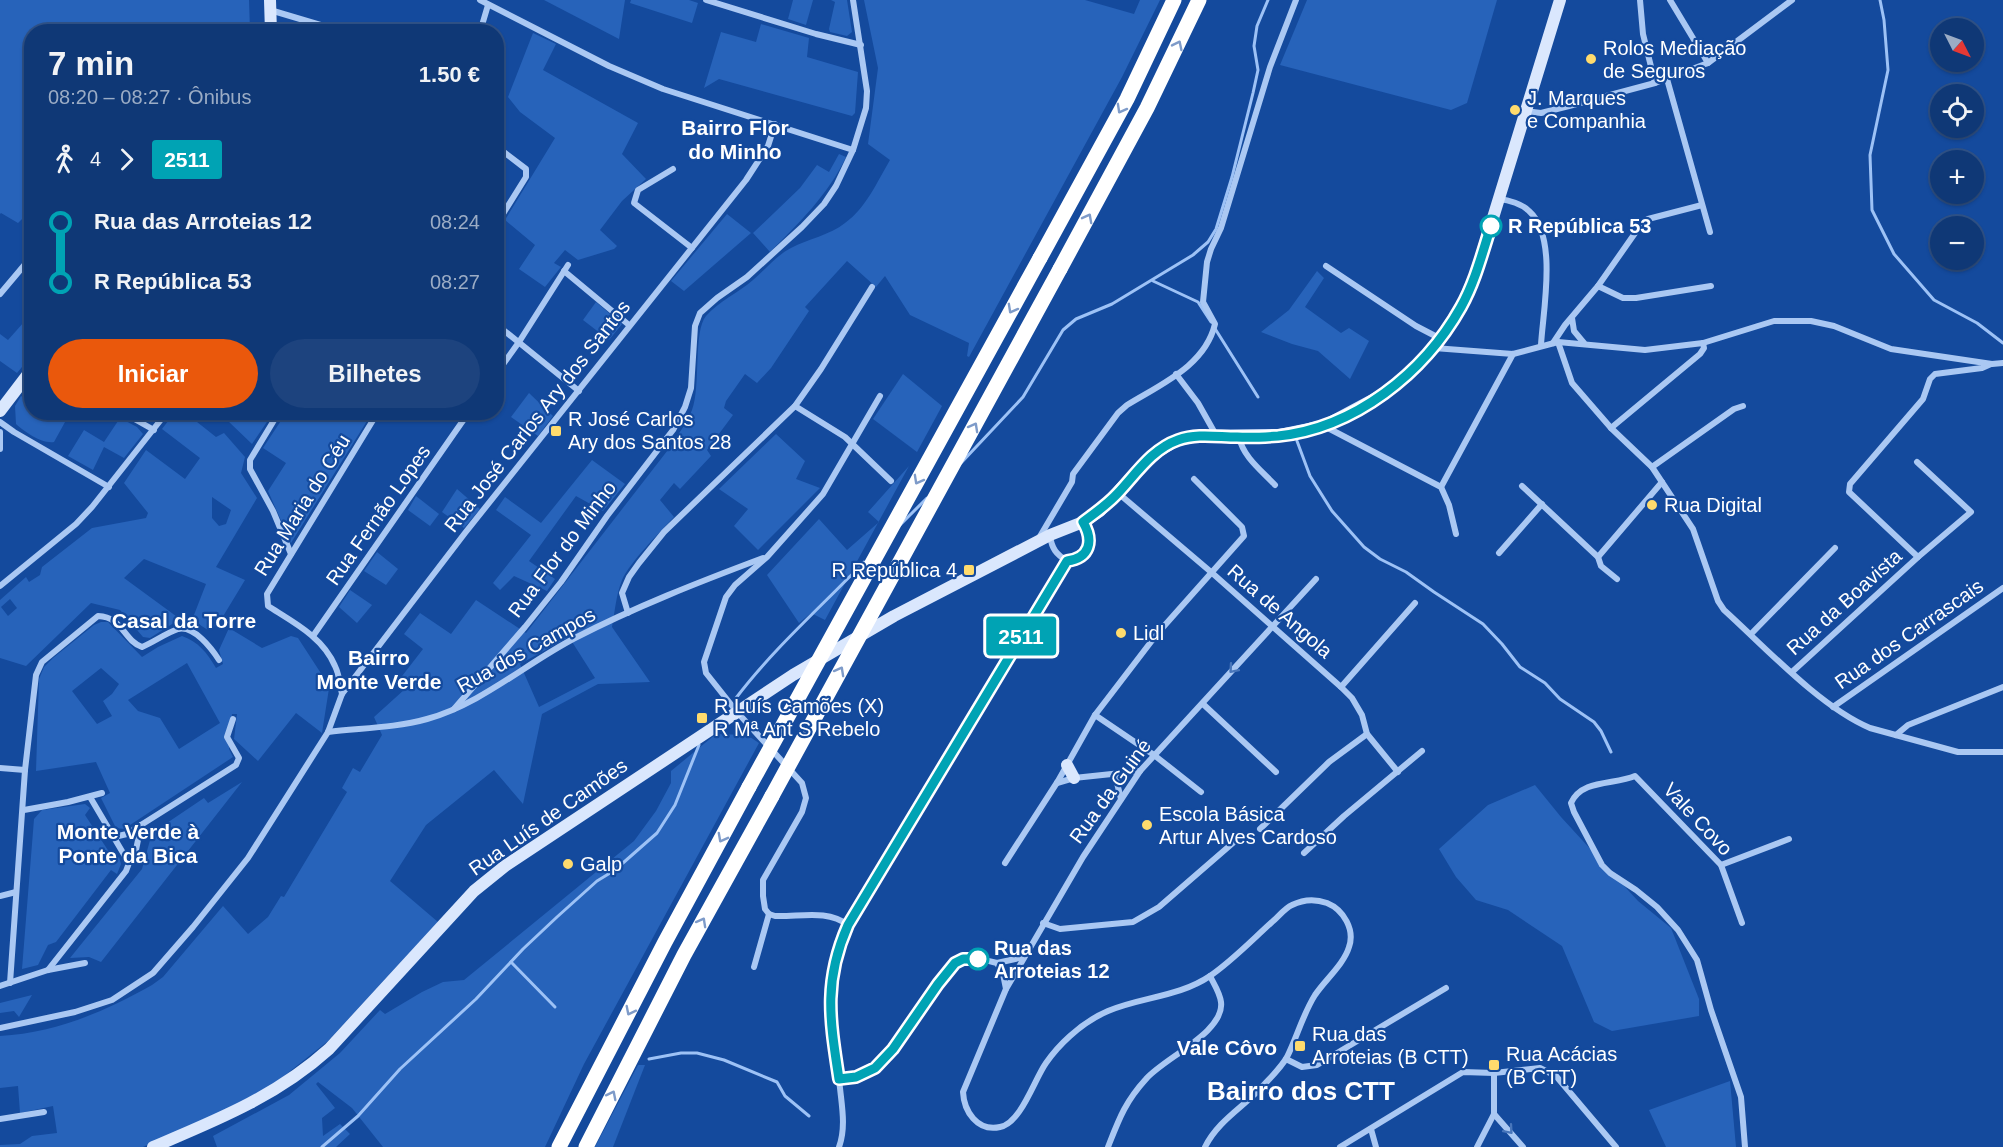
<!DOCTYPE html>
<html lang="pt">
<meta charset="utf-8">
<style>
:root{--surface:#0f3876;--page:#1d437e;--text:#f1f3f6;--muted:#9bacc5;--line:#2f5288;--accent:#ea580c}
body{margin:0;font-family:Helvetica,sans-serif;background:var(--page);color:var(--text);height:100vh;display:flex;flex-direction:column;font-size:22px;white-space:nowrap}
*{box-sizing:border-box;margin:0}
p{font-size:20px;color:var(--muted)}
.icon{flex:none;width:33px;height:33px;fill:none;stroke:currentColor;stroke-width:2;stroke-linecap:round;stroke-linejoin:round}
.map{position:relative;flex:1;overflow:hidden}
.drawer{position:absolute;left:24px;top:24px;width:480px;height:396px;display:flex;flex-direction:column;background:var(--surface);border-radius:24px;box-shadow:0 2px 4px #0004,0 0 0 2px var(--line)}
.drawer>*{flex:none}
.badge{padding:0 12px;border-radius:4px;font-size:21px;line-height:39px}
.needle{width:39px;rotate:132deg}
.tools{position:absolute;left:1930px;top:18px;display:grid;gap:12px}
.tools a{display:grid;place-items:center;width:54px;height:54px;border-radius:50%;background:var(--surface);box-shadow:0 2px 4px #0004,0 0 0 2px var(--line);font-size:30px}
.map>.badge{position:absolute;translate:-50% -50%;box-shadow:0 0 0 3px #fff}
.legs{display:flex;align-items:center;gap:9px;height:66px;padding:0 24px;font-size:20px}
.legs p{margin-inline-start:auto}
.summary{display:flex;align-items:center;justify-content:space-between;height:102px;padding:0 24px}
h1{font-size:33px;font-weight:800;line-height:45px}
.action{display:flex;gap:12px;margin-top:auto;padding:12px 24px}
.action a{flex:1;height:69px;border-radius:36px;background:var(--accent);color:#fff;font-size:24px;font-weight:800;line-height:69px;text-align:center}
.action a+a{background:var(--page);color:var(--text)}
ul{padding:0 24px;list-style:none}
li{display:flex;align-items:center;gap:21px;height:60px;font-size:22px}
li i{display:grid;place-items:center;width:9px;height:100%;margin:0 8px;background:currentColor}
li i::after{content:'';width:15px;height:15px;margin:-8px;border:4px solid;border-radius:50%;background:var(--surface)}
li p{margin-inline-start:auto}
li:first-child i{background:linear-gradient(#0000 50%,currentColor 0)}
li:last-child i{background:linear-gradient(currentColor 50%,#0000 0)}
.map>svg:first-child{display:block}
</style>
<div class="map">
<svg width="2003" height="1147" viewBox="0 0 2003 1147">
<rect width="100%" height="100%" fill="#144a9d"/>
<g fill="#2763ba" fill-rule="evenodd">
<polygon points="0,0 249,0 250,31 32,32 31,210 18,223 1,213 0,214"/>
<polygon points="544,0 625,0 619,39"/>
<polygon points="631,0 689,0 698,3 692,23 630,3"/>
<polygon points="793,0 813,0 806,25 788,19"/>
<polygon points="831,0 847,0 852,32 847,36 830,32 829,29 835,2"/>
<path d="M864,0H1085L1134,14L1140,0H1160L1122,77L969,357L967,356L969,343L910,315L885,276L876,287L847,261L805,307L809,311L771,368L757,383L745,374L726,401L724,408L733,415L707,450L711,456L680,489L674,483L660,500L674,517C660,532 630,562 622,580C616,595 615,611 612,627L650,682L598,684L542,714L523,804L494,770L426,825L390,881L438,922L328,1041L274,1084L244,1101L143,1147H0V1145L20,1144L32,1136L57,1133L53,1106L20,1113L18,1086L0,1088V1036C55,1033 104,1012 152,985L163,977L223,906L248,934L268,917L281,896L284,897L347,792L342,788L353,768L360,772L382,735L374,717L405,689L399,680L423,649L404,634L420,613L451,634L476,600L526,633L671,446C678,434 687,423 692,410C701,387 693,331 706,316C719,301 738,293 753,280C765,270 777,255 791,248C808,239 830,235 845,223C866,208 877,182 890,160L868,144L878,68ZM569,637L595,678L539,707L520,664Z"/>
<polygon points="1307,0 1497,0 1467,103 1451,110 1280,65"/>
<polygon points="761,24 809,38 807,57 858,72 855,113 852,116 719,79 704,88 721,32 756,42"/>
<polygon points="533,33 556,44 543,70 638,123 622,154 646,179 622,201 600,230 617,246 614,249 578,260 565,250 554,263 561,267 545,287 519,269 535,245 505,220 555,138 520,112 508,97"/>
<path d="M839,154L846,157C828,195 799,223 770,252L753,233L800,188L817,165L829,172Z"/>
<polygon points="727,214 751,233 684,291 671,281"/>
<polygon points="1317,271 1324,278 1305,307 1341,333 1349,328 1369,341 1350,379 1318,351 1292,344 1261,332 1289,310"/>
<polygon points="596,302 622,324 609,340 583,320"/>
<polygon points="24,322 31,328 31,356 17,373 0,361 0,334 8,340"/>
<polygon points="903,374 942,406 917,452 873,419"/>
<polygon points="529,393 553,416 538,436 511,417"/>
<path d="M21,396L31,402L32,412L70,413L54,442C42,444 25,432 16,424L15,406Z"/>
<path d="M175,412L196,413L192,418L216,437L224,433L245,457L241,473L257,498L216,567L245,580L219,623L208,630L192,620L206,584L144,559L124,578L180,619L150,638L143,637L120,610L91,603L26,666L0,658V600L26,577L29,582L40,575L42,567L92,528L146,518L148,513L124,483L146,450L185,479L200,458L162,429ZM212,497L231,510L226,524L219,526L212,518ZM10,599L17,608L8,616L1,607Z"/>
<polygon points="230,413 273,413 252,444 228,421 232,414"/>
<polygon points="286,413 372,413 291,543 268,491 286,463 263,448"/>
<polygon points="120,418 137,427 143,434 124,458 104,447 93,470 68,456 84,430 104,442"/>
<polygon points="776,434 805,461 796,479 820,488 758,550 734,526 748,509 719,489"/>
<polygon points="592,460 625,484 603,511 576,496 529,561 555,579 547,591 514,576 500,590 493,583 531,535 496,510 505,497 541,523"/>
<polygon points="909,466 825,620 811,613 799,623 767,575 819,519 847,550 879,522 868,512"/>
<polygon points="457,489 480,509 464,528 442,512"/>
<polygon points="416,496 439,514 430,526 408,510"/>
<polygon points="377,552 398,569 386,585 364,571"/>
<polygon points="350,590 372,605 357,623 339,607"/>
<path d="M101,622H108L142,657L158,647L182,636C199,642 207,653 216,668L223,664L219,650L229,628L262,648L291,636L298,638L324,678L330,682L322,733L296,713L258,761L234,739L237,714H232L229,749L233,757L124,829L116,828L101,798L110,793L96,762L36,771L39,679L44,667L53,658L94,625ZM187,663L220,723L179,749L160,718L138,711L128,700ZM101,668L119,684L112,694L103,701L112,716L97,724L72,691Z"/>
<polygon points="716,734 747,735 759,743 584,1064 545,1147 383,1147 352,1108 318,1082 316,1084 335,1108 322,1118 323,1136 340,1124 350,1134 336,1147 217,1147 213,1136 289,1095 340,1053 380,1010 385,1014 422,992 443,982 464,980 634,841 656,811 671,783 671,771"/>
<polygon points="242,782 101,962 89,957 70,958 142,869 152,833 204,798 208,803"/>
<polygon points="1535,785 1561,817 1638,901 1671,928 1699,999 1699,1016 1612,1031 1594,1022 1562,946 1508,910 1476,900 1456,877 1439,849 1488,805"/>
<polygon points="85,804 90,808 85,815 113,858 119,857 121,864 117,874 111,870 56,942 48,945 38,965 22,969 34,819 42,810"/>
<polygon points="32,995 19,1017 14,1011 0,1013 0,1003"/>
<polygon points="638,1065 645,1065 613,1147 595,1147"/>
<polygon points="1730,1081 1736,1147 1666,1147 1649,1110"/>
</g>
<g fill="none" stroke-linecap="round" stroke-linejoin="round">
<g stroke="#9dc2f6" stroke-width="3">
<polyline points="1880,0 1884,20 1888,70 1870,155 1872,210 1894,254 1934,300 1977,323 2003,343"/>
<polyline points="1153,281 1198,302 1211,322"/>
<polyline points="1214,327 1258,397"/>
<polyline points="1297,441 1310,476 1332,511 1364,547 1380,559 1406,572 1434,592 1483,624 1502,644 1520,667 1545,683 1560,699 1594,722 1601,731 1611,752"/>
<polyline points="961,463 1023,397 1063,330 1076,319 1112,304 1193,255 1208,242 1216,229 1232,177 1253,93 1258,70 1254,46 1257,26 1268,0"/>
<polyline points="900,525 927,498"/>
<path d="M736,698C774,648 821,607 864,562"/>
<polyline points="511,962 555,1007"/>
<polyline points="649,1059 681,1053 697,1053 724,1060 777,1082 785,1096 809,1116"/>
<polyline points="322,1147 358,1116 400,1069 476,999 523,949 557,917 597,881 615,870 657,833 675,805 699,745"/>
</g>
<g stroke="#aac8f3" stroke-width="6">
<polyline points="480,0 609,66 663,89 853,150"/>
<polyline points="706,0 816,34 861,45"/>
<polyline points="1640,0 1643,34 1655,83"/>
<polyline points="1670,0 1708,63"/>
<polyline points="270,10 344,32"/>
<polyline points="480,32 488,5"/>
<polyline points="1667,79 1710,232"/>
<polyline points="1525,111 1541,113 1569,106 1655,83 1708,63 1792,0"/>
<polyline points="496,146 526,169 526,177 496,225"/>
<polyline points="673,169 638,190 634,203 692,248"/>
<path d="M1499,199C1509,200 1522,204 1529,211C1558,237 1543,310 1541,345"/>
<polyline points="1648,219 1702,205"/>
<polyline points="1326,266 1416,326 1441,339"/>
<polyline points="564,271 629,325"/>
<polyline points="1598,286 1623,298 1636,298 1711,286"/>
<polyline points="0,294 32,256"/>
<polyline points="1572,318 1574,331 1584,343"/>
<polyline points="496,324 579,391"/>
<path d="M1558,342L1572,383L1611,428L1652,467L1693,529L1718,601L1724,610C1765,647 1820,707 1870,728L1958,752H2003"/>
<polyline points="1553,343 1565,325 1598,286 1640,226"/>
<polyline points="1434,348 1513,354 1558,342 1645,350 1703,343 1774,321 1811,321 1834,326 1891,349 1992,364 2003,363"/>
<polyline points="496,374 519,342 568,265"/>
<polyline points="1176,374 1198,403 1216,435"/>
<polyline points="795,406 845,437 891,481"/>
<polyline points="122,412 154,430"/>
<polyline points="279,412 250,460 250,469 273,511 291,554"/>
<polyline points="0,422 14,432 109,487"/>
<polyline points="1324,426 1441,487 1449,505 1456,534"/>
<polyline points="1611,428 1700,354 1704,348 1703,343"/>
<polyline points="0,432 0,449"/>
<path d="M1239,437C1243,457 1262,471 1275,485"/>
<polyline points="1917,462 1971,512 1918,557"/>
<polyline points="1652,467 1734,409 1743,406"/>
<polyline points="1522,486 1598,557 1601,566 1617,579"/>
<polyline points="1441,487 1513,354"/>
<polyline points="1118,493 1211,572 1341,687 1352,698 1362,715 1367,734 1398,772"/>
<path d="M1050,536C1052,549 1056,554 1067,561C1090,558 1094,541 1083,522"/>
<path d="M1039,538L1072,482L1073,474L1118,413L1127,405C1161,384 1205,366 1215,324L1203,302L1207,262L1211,249L1221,228L1270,67L1296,0"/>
<polyline points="1499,553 1542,504"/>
<polyline points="1598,557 1662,482"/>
<polyline points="0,586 76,524 92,507 167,412"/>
<polyline points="628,613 622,593 629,577 639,563 664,532 795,406 821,369 872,287"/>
<polyline points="1751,634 1835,548"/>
<polyline points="313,636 469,412"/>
<polyline points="1792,672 1918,557 1849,492 1850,484 1923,399 1930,379 1935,374 1982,368 1991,364"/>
<polyline points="1341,687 1415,603"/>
<path d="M342,694C340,684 339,674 335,666C323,637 293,622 268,606L267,594L378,412"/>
<polyline points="1203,704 1276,772"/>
<polyline points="1833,707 2003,588"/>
<polyline points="454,709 525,627 561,582 607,516 673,430 685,407 691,388 695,326 700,313 717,298 747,277 802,227 824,204 836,186 853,150 866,108 867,91 853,0"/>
<polyline points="1095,715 1154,755 1201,792"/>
<path d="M328,732C361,728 395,728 427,719C481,704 525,664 575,638C635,607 699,582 763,558"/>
<polyline points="1896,735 1908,725 2003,687"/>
<polyline points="0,768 25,770"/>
<polyline points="1115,775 1121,799"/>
<polyline points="1057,783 1074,778 1140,771"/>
<polyline points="24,810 68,802 102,793"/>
<polyline points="1260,829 1329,762 1367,734"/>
<polyline points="114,837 127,834 141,825"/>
<polyline points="1304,853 1344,816 1422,751"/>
<polyline points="129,863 135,855 141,825 236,765 239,758 227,737 233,719"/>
<polyline points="1005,863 1058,781 1095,715 1157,634 1244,536 1242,527 1194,479"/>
<polyline points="1721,865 1789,839"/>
<polyline points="0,896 16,892"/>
<polyline points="1043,923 1060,929 1133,922 1159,907 1234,842"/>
<path d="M1742,923L1721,865L1635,776C1614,785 1582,779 1571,803L1574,812L1602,865L1610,873L1636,890L1657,907L1678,930L1697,960L1711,1010L1741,1097L1745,1147"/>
<path d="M848,925C827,909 800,917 775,916L769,914L765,909L763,896V880L802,812L806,798L802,783L737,712L706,673L704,662L726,597L735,585L767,557L823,494L880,396"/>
<polyline points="997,963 1024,957"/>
<polyline points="754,967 769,914"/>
<polyline points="48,970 126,871 129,863 90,797"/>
<path d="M10,983L25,770L36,675L42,662L98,616C123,617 123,640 142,647C154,642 166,633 178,629C194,625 212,649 219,660"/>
<polyline points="0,986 48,970 85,963"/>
<polyline points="1006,989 1083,857 1140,771 1316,579"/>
<polyline points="0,1028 75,1012 112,1000 153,973 193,927 248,858 328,732 342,694 465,533 746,180 768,146 775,124"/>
<polyline points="1286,1059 1302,1067 1317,1065 1446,988"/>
<path d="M839,1079C857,1077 870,1072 884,1060C900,1040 944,964 965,959C974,956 987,961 997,963L1003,974L1006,989L963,1092C964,1111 977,1132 1000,1127C1021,1123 1034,1080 1046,1063C1053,1053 1061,1044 1070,1036C1081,1026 1094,1017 1108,1011C1141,997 1179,997 1210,976C1232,961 1252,940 1272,922C1278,917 1285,908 1292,905C1304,899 1316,899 1327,903C1344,910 1355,930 1349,947C1344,964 1325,980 1315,995C1303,1014 1297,1037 1287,1057C1281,1068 1269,1079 1261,1088C1242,1108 1218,1121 1205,1147"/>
<polyline points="1494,1114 1523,1147"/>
<polyline points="0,1119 44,1112"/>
<polyline points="1371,1129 1376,1147"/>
<path d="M839,1147C846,1128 842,1107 840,1088C833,1023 820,988 848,925L1067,561"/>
<path d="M1108,1147C1119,1119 1125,1102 1146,1079C1164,1058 1225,1032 1221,1002C1220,993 1214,984 1210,976"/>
<polyline points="1340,1147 1463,1072 1494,1073 1540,1068 1556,1076 1616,1147"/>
<polyline points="1477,1147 1494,1114 1494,1073"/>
</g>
<g stroke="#dae7fd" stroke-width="12">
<polyline points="270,0 271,32"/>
<polyline points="0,411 32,369"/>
<polyline points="1067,765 1074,778"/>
<path d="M153,1147C217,1120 277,1096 329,1049L474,891L505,866L793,675L894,616L1050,535L1083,522L1100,511L1151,456L1177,440L1194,436L1280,435L1324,426L1380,396L1407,376L1434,348L1462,306L1476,273L1560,0"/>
</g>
<g stroke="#fff" stroke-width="15">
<polyline points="1040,258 1127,99 1174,0"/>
<polyline points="1060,269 1147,108 1199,0"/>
<polyline points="559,1147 665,942 749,787"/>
<polyline points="586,1147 684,955 772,796"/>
</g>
<g stroke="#fff" stroke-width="15">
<polyline points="749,787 1040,258"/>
<polyline points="772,796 1060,269"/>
</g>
</g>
<defs><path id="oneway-chevron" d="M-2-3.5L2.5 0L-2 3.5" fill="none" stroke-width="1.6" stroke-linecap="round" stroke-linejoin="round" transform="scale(1.5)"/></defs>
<g stroke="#7e9bc9">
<use href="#oneway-chevron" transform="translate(1178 45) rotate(-64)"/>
<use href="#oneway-chevron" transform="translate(1121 109) rotate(119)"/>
<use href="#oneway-chevron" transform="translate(1088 218) rotate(-62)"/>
<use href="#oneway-chevron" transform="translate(1012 309) rotate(119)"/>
<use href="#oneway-chevron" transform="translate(974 427) rotate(-61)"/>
<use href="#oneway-chevron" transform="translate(918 480) rotate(119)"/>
<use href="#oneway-chevron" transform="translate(840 671) rotate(-61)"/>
<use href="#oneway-chevron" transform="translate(722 838) rotate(118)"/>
<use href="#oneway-chevron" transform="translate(702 922) rotate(-61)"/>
<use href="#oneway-chevron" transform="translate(630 1011) rotate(117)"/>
<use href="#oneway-chevron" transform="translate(612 1095) rotate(-63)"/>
</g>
<g stroke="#4876bb">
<use href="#oneway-chevron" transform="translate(1233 669) rotate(131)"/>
<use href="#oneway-chevron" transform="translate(1509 1130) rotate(49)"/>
</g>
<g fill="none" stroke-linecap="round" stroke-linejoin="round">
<defs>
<path id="line-1" d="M978,959H963L955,963L938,984L893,1049L875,1068L856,1077L839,1079C830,1020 823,982 848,925L1067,561C1090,558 1094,541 1083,522C1095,513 1107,505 1118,493C1136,474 1152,449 1178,440C1197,433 1218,437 1237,437C1250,438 1265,437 1278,436C1355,428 1424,373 1461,307C1475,282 1482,254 1491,226"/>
</defs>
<use href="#line-1" stroke="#fff" stroke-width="14"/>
<use href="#line-1" stroke="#00a3b4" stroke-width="9"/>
</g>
<g fill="#ffdb6d" stroke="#144a9d" stroke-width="2">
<circle cx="1591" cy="59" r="6"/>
<circle cx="1515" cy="110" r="6"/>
<rect x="550" y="425" width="12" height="12" rx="3"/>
<circle cx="1652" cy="505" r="6"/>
<rect x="963" y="564" width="12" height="12" rx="3"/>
<circle cx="1121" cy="633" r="6"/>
<rect x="696" y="712" width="12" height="12" rx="3"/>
<circle cx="1147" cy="825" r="6"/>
<circle cx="568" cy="864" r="6"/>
<rect x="1294" y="1040" width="12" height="12" rx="3"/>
<rect x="1488" y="1059" width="12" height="12" rx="3"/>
</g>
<g fill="#fff" stroke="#00a3b4" stroke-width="3">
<circle cx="1491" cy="226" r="10"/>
<circle cx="978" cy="959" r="10"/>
</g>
<g text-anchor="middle" stroke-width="4.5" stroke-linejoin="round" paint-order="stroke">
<g font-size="20" fill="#fff" stroke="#144a9d" text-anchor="start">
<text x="1603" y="55">Rolos Mediação<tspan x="1603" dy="23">de Seguros</tspan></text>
<text x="1527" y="105">J. Marques<tspan x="1527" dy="23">e Companhia</tspan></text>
<text x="568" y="426">R José Carlos<tspan x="568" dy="23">Ary dos Santos 28</tspan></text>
<text x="1664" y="512">Rua Digital</text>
<text x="957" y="577" text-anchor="end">R República 4</text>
<text x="1133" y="640">Lidl</text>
<text x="714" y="713">R Luís Camões (X)<tspan x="714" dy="23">R Mª Ant S Rebelo</tspan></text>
<text x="1159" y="821">Escola Básica<tspan x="1159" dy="23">Artur Alves Cardoso</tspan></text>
<text x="580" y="871">Galp</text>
<text x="1312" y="1041">Rua das<tspan x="1312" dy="23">Arroteias (B CTT)</tspan></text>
<text x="1506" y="1061">Rua Acácias<tspan x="1506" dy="23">(B CTT)</tspan></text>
</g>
<g font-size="20" font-weight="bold" fill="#fff" stroke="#144a9d" text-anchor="start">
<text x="1508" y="233">R República 53</text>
<text x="994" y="955">Rua das<tspan x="994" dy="23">Arroteias 12</tspan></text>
</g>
<g font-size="20" fill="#fff" stroke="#144a9d">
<text transform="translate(537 416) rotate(-52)" y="7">Rua José Carlos Ary dos Santos</text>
<text transform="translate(302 505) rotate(-58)" y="7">Rua Maria do Céu</text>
<text transform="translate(378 515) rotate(-55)" y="7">Rua Fernão Lopes</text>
<text transform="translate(562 549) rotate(-53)" y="7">Rua Flor do Minho</text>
<text transform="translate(1844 602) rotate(-42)" y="7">Rua da Boavista</text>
<text transform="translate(1280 611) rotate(41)" y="7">Rua de Angola</text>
<text transform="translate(1909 634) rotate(-35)" y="7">Rua dos Carrascais</text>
<text transform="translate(526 650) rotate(-29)" y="7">Rua dos Campos</text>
<text transform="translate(1110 791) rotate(-54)" y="7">Rua da Guiné</text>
<text transform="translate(548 817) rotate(-35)" y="7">Rua Luís de Camões</text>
<text transform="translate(1698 819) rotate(47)" y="7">Vale Covo</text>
</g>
<g font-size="21" font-weight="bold" fill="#fff" stroke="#144a9d">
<text x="735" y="135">Bairro Flor<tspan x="735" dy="24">do Minho</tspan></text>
<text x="184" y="628">Casal da Torre</text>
<text x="379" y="665">Bairro<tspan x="379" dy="24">Monte Verde</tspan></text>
<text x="128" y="839">Monte Verde à<tspan x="128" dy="24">Ponte da Bica</tspan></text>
<text x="1227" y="1055">Vale Côvo</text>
</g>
<g font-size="26" font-weight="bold" fill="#fff" stroke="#144a9d">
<text x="1301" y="1100">Bairro dos CTT</text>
</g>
</g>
</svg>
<div class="tools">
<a><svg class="needle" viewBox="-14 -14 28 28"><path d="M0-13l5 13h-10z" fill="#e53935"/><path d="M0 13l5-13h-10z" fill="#9bacc5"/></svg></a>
<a><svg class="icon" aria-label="locate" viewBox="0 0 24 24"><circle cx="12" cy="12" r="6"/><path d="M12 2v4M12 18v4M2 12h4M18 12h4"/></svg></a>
<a>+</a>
<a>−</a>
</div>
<b class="badge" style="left:1021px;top:636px;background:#00a3b4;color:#fff">2511</b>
<section class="drawer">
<div class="summary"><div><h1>7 min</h1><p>08:20 – 08:27 · Ônibus</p></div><b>1.50 €</b></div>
<div class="legs"><svg class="icon" aria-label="walk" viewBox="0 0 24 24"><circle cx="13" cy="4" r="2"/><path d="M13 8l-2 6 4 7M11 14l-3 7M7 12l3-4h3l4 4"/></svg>4<svg class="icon" aria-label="forward" viewBox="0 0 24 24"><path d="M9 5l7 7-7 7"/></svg><b class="badge" style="background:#00a3b4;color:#fff">2511</b></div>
<ul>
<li><i style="color:#00a3b4"></i><b>Rua das Arroteias 12</b><p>08:24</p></li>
<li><i style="color:#00a3b4"></i><b>R República 53</b><p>08:27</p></li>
</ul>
<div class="action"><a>Iniciar</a><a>Bilhetes</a></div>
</section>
</div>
